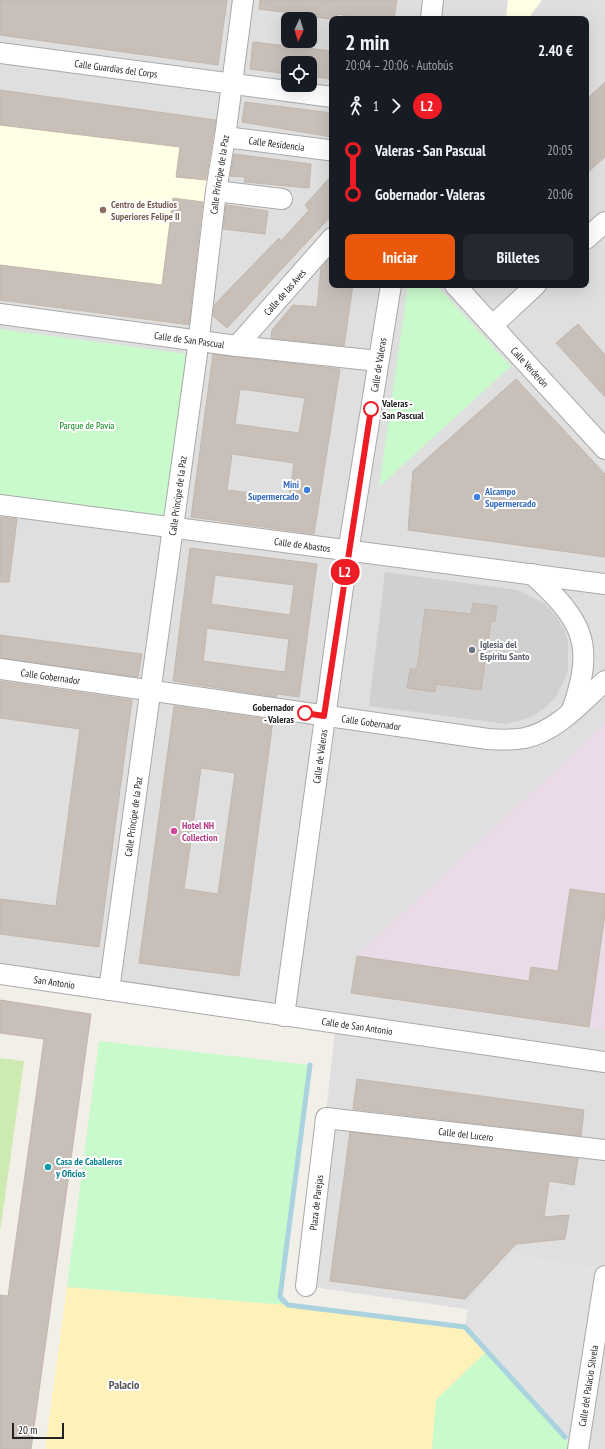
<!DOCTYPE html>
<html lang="es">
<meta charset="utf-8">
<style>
:root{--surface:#171b24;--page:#242831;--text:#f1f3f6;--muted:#9ea1a6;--accent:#ea580c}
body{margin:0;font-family:"PT Sans Narrow",sans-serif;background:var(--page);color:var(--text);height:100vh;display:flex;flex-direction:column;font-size:15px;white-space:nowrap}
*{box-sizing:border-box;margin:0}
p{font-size:13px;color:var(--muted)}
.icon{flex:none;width:22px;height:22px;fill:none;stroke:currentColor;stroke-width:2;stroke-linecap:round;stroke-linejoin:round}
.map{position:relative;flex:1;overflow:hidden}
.drawer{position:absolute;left:329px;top:16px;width:260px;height:272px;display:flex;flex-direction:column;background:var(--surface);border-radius:8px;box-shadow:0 4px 16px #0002}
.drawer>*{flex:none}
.badge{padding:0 8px;border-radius:13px;font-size:14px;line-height:26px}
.needle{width:26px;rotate:184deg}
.tools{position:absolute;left:281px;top:12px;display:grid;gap:8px}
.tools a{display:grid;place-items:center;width:36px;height:36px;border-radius:8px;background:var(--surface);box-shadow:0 4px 16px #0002;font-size:20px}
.scale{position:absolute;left:12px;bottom:10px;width:52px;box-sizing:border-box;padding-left:4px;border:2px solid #222;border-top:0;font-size:11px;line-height:14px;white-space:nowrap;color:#222;-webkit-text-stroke:3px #fff;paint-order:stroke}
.map>.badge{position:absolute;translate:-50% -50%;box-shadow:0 0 0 2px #fff}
.legs{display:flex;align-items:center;gap:6px;height:44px;padding:0 16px;font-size:13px}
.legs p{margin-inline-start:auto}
.head{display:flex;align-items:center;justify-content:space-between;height:68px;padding:0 16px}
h1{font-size:22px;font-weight:700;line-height:30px}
.cta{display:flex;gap:8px;margin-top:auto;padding:8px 16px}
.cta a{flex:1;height:46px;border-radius:8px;background:var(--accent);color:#fff;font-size:16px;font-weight:700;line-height:46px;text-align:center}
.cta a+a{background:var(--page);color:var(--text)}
ul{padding:0 16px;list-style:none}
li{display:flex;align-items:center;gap:14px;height:44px;font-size:15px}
li i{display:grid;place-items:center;width:6px;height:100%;margin:0 5px;background:currentColor}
li i::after{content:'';width:10px;height:10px;margin:-5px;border:3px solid;border-radius:50%;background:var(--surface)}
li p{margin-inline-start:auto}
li:first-child i{background:linear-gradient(#0000 50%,currentColor 0)}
li:last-child i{background:linear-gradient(currentColor 50%,#0000 0)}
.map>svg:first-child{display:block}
</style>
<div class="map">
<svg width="605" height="1449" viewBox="0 0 605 1449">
<rect width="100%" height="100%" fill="#f2efe9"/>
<path fill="#e0dfdf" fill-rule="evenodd" d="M0,0H605V1449H578L597,1328L306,1286L336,1024L0,972ZM288,19H310V41H288ZM332,19H586V285H332ZM288,63H310V85H288Z"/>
<polygon fill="#ebdbe8" points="605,724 605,1030 351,993 357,956"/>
<g fill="#ffffe5">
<polygon points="508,0 542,0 528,19 506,19"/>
<polygon points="0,90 219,120 191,326 0,300"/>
</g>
<polygon fill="#d0d0d0" points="385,572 518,590 544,603 555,615 564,629 568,642 568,672 556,697 545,708 530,718 506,724 369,706"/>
<polygon fill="#cdebb0" points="0,1058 24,1061 0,1232"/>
<polygon fill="#fff1ba" points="67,1287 288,1305 465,1327 486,1352 436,1400 432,1449 45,1449"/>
<g fill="#c8facc">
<polygon points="408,285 436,285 511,366 379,487"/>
<polygon points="0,329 187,354 164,520 0,497"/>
<polygon points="99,1041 310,1065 281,1287 280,1297 288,1305 67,1287"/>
<polygon points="486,1352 570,1443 569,1449 432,1449 436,1400"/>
</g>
<polygon fill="#e2e2e2" points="512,1254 596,1268 570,1443 465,1327 470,1299"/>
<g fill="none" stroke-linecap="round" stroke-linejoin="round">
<polyline stroke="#aad3df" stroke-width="5" points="310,1065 280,1297 288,1305 465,1327 565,1437"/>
</g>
<g fill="#c7bfb8" stroke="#c4b6ab" fill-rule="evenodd">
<polygon points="0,0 227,0 218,65 0,35"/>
<polygon points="260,0 397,0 394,19 364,19 338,14 338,19 330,19 315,17 315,16 259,9"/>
<polygon points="253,42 332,51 332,79 310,76 310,63 288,63 288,74 250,69"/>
<polygon points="605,82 605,157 586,174 586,100"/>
<polygon points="0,90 216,120 206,180 176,177 180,147 0,125"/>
<polygon points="245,102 332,113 332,137 242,122"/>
<polygon points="234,154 311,164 309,188 244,182 245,177 230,176"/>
<polygon points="332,175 332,215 227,328 213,316 214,305 279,238 281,241 309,210 305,205"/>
<polygon points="173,198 203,202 189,325 0,300 0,265 162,285"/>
<polygon points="226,205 268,211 265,234 223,229"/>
<polygon points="331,256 332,285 353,285 344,346 271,338 272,330 293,305 317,307 321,268"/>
<polygon points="578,324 605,355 605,397 556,343"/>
<path d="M213,354L340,369L314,534L191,517ZM240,389L305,398L299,433L235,424ZM232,454L294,463L289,498L227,490Z"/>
<polygon points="516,379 605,474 605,557 408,530 413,471"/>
<polygon points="0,517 17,519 9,582 0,582"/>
<path d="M190,548L317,564L299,697L277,694L276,697L173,681ZM215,575L294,585L290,615L211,604ZM207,628L289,639L285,672L203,661Z"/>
<polygon points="473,603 497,606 495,622 491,621 481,690 436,684 435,692 407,688 410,669 417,669 425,609 471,614"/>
<polygon points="0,635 142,654 138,677 0,658"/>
<polygon points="0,681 132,700 99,947 0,934 0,899 56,906 80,729 0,718"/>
<path d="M174,706L273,720L239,976L139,963ZM201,768L235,773L218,894L184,889Z"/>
<polygon points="570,889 605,894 605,914 589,1027 351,993 357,956 529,981 531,967 558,971"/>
<polygon points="0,1000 91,1014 31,1449 0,1449 0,1295 8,1296 44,1039 0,1033"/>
<polygon points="357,1079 584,1110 581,1136 353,1109"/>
<polygon points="350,1132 578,1158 574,1185 549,1181 544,1217 569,1215 565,1239 516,1244 465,1299 330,1281"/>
</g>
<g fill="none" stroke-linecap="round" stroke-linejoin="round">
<defs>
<g id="minor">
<polyline points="431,19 433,0"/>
<path id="s1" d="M0,53L332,97"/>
<path id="s2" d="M225,137L328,150"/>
<polyline points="216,191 282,199"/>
<polyline points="586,239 605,222"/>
<path id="s3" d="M455,285L605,449"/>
<path id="s4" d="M0,314L237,346L378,361"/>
<polyline points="493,325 536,285"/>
<path id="s5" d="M237,346L332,238"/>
<path id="s6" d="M0,505L605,584"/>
<path d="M532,574C582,620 596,643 572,710"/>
<path id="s7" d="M0,669L488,739C501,740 513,740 525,738C557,731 582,702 605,681"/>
<path id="s8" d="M0,974L605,1062"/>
<path id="s9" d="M109,990L197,354L216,191L225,137L243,0"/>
<path id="s10" d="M284,1016L346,565L391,285"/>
<path id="s11" d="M306,1286L326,1118L605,1150"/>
<path id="s12" d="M578,1449L605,1276"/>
</g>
</defs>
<use href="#minor" stroke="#a9a9a9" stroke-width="22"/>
<use href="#minor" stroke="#fff" stroke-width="20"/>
</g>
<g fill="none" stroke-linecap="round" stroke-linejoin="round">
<defs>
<polyline id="line-1" points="305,713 324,716 371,409"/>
</defs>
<use href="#line-1" stroke="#fff" stroke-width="9"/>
<use href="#line-1" stroke="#ee1c25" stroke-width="6"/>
</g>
<circle fill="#8d6e63" stroke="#fff" stroke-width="1.5" cx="103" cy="210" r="4"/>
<g fill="#fff" stroke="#ee1c25" stroke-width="2">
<circle cx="371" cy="409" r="7"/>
<circle cx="305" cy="713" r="7"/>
</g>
<g fill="#3f7fe0" stroke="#fff" stroke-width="1.5">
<circle cx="307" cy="490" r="4"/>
<circle cx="477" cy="497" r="4"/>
</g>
<circle fill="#6b7280" stroke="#fff" stroke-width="1.5" cx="472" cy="650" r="4"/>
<circle fill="#d1479c" stroke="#fff" stroke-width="1.5" cx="174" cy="831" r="4"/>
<circle fill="#0f9aa8" stroke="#fff" stroke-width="1.5" cx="48" cy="1167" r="4"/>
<g text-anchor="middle" stroke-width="4" stroke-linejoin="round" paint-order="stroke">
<g font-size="10" fill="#222" stroke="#fff">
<text dy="4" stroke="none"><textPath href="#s1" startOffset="117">Calle Guardias del Corps</textPath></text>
<text dy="4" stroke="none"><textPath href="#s2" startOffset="52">Calle Residencia</textPath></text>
<text dy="4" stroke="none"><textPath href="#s9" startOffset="823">Calle Príncipe de la Paz</textPath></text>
<text dy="4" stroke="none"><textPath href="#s5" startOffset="72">Calle de las Aves</textPath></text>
<text dy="4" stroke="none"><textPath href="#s4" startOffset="191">Calle de San Pascual</textPath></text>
<text dy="4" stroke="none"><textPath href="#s10" startOffset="658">Calle de Valeras</textPath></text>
<text dy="4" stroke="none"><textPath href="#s3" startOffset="111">Calle Verderón</textPath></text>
<text dy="4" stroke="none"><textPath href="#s9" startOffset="499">Calle Príncipe de la Paz</textPath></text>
<text dy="4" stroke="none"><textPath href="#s6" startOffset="305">Calle de Abastos</textPath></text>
<text dy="4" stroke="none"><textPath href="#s7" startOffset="51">Calle Gobernador</textPath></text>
<text dy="4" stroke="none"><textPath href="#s7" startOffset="375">Calle Gobernador</textPath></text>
<text dy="4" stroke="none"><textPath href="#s10" startOffset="262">Calle de Valeras</textPath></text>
<text dy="4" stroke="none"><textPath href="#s9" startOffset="175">Calle Príncipe de la Paz</textPath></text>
<text dy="4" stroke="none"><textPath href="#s8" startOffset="55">San Antonio</textPath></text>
<text dy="4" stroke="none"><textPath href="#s8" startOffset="361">Calle de San Antonio</textPath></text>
<text dy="4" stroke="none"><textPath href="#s11" startOffset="310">Calle del Lucero</textPath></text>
<text dy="4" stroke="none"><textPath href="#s11" startOffset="84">Plaza de Parejas</textPath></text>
<text dy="4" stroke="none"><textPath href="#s12" startOffset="64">Calle del Palacio Silvela</textPath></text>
</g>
<g font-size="10" font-weight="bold" fill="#785e54" stroke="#fff" text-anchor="start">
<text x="111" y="208">Centro de Estudios<tspan x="111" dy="12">Superiores Felipe II</tspan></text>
</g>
<g font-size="10" font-weight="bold" fill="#222" stroke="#fff" text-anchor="start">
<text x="382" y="407">Valeras -<tspan x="382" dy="12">San Pascual</tspan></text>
<text x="294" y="711" text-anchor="end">Gobernador<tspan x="294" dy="12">- Valeras</tspan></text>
</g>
<g font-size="10" fill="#0c8416" stroke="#fff">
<text x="87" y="429">Parque de Pavía</text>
</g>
<g font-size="10" font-weight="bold" fill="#366cbe" stroke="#fff" text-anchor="end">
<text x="299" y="488">Mini<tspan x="299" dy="12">Supermercado</tspan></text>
<text x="485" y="495" text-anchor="start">Alcampo<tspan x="485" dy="12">Supermercado</tspan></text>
</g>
<g font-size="10" font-weight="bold" fill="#5b616d" stroke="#fff" text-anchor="start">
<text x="480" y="648">Iglesia del<tspan x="480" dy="12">Espíritu Santo</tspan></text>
</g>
<g font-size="10" font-weight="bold" fill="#b23c85" stroke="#fff" text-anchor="start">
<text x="182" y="829">Hotel NH<tspan x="182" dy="12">Collection</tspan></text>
</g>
<g font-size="10" font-weight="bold" fill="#0d838f" stroke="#fff" text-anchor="start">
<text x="56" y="1165">Casa de Caballeros<tspan x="56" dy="12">y Oficios</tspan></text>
</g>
<g font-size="12" font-weight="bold" fill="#555" stroke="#fff">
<text x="124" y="1389">Palacio</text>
</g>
</g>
</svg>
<div class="tools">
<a><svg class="needle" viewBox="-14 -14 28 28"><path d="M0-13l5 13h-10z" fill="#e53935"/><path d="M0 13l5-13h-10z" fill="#9ea1a6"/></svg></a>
<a><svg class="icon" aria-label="locate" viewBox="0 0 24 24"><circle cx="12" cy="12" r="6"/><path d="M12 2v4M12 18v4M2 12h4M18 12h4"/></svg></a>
</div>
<div class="scale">20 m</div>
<b class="badge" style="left:345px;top:572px;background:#ee1c25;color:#fff">L2</b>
<section class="drawer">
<div class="head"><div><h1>2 min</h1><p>20:04 – 20:06 · Autobús</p></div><b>2.40 €</b></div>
<div class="legs"><svg class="icon" aria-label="walk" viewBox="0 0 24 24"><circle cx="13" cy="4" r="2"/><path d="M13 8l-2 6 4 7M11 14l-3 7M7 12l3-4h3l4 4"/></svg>1<svg class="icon" aria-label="forward" viewBox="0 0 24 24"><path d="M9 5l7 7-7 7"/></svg><b class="badge" style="background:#ee1c25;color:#fff">L2</b></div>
<ul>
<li><i style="color:#ee1c25"></i><b>Valeras - San Pascual</b><p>20:05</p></li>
<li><i style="color:#ee1c25"></i><b>Gobernador - Valeras</b><p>20:06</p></li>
</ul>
<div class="cta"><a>Iniciar</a><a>Billetes</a></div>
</section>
</div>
